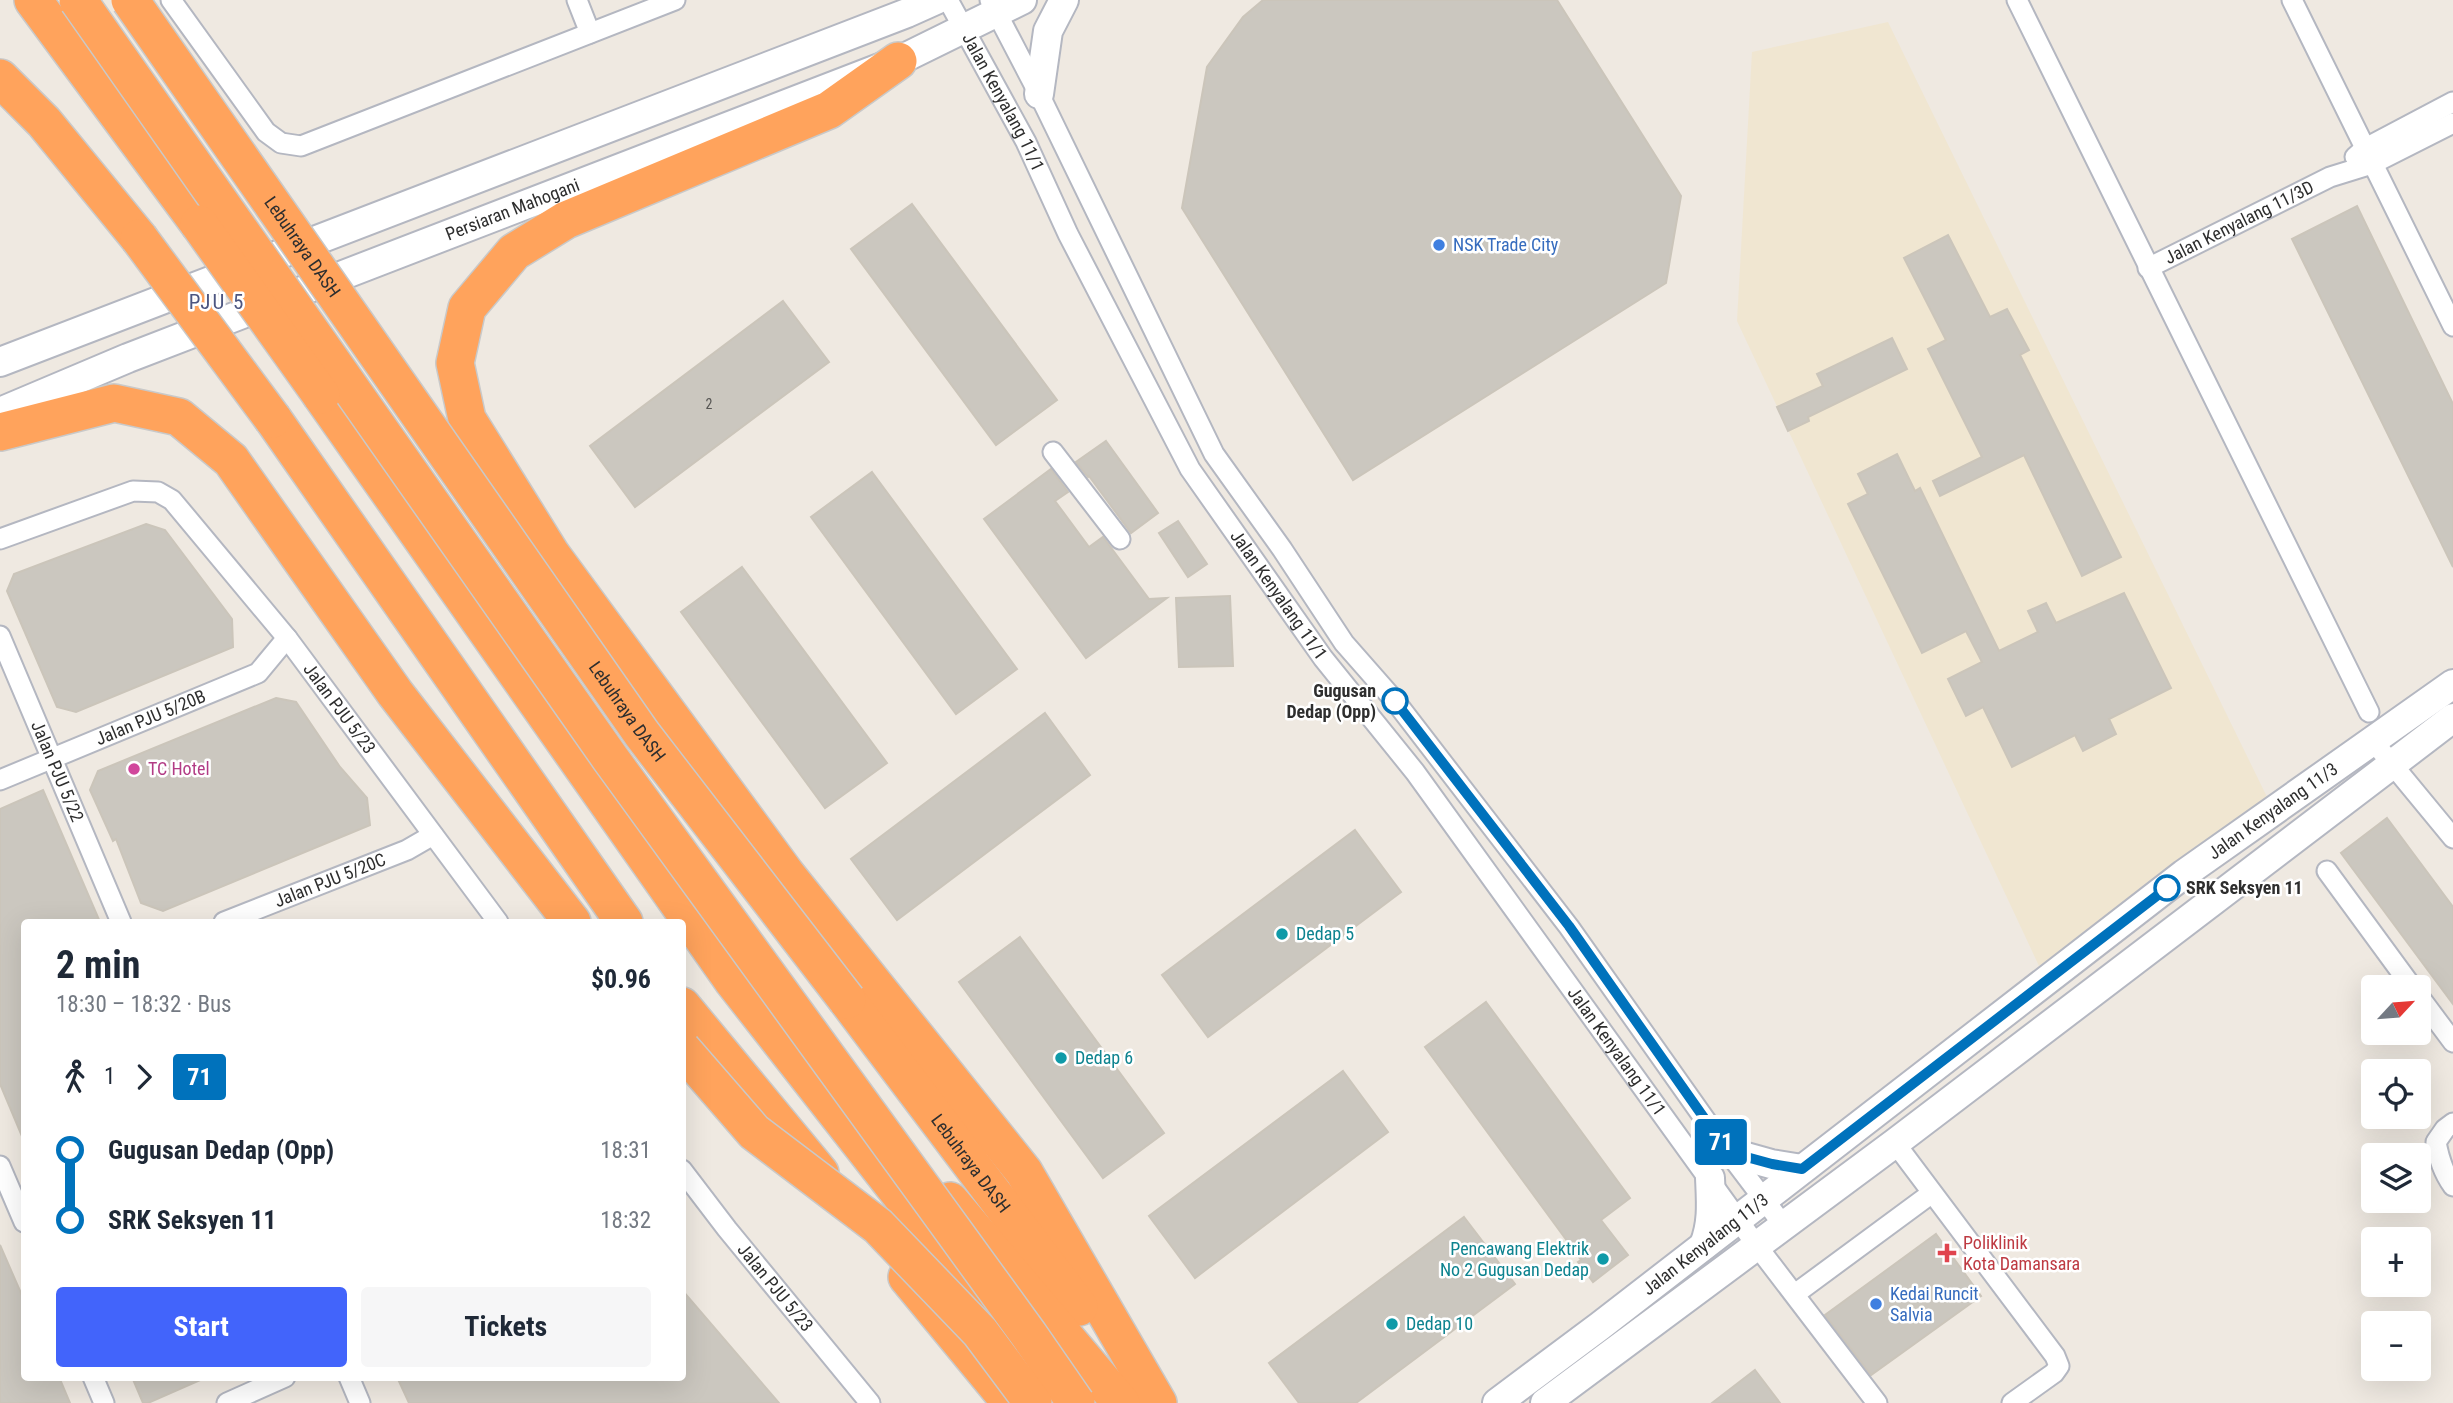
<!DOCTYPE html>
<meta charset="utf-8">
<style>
:root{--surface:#fff;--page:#f6f6f7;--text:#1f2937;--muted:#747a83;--accent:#4264fb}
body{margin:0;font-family:"Roboto Condensed",sans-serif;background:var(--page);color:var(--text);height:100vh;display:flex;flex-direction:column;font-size:26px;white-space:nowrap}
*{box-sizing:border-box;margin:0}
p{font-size:23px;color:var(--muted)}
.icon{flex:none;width:38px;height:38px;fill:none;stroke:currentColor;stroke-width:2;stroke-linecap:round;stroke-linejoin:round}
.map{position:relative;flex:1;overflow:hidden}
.details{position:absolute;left:21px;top:919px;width:665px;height:462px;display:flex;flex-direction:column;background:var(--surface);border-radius:7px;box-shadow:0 7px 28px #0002}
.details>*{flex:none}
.badge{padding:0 14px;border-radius:5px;font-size:24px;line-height:46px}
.needle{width:46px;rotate:64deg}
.buttons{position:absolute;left:2361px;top:975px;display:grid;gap:14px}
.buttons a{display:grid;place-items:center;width:70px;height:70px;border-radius:7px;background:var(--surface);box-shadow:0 7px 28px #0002;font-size:35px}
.map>.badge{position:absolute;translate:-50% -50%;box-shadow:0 0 0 4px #fff}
.legs{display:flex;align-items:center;gap:10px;height:77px;padding:0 35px;font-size:23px}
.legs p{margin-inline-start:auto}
.head{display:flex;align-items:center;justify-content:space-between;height:119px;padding:0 35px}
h1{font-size:38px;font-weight:700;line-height:52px}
.action{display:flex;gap:14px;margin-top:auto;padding:14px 35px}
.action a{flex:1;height:80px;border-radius:7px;background:var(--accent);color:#fff;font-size:28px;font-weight:700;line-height:80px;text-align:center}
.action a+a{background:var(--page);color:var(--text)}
ul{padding:0 35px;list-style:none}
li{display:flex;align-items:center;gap:24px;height:70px;font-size:26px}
li i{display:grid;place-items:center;width:10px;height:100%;margin:0 9px;background:currentColor}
li i::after{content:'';width:18px;height:18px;margin:-9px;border:5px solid;border-radius:50%;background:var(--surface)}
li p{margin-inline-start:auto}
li:first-child i{background:linear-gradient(#0000 50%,currentColor 0)}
li:last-child i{background:linear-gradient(currentColor 50%,#0000 0)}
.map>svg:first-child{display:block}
</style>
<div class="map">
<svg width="2453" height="1403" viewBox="0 0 2453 1403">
<rect width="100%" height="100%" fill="#efe9e1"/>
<polygon fill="#f0e6d1" points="1888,22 2268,799 2039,966 1737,321 1752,52"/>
<g fill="#cbc7bf" stroke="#cbc5ba" stroke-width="2">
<polygon points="1263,0 1557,0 1681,196 1666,283 1353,480 1182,208 1207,67 1243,17"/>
<polygon points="912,204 1057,400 996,445 851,249"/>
<polygon points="2357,206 2453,404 2453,567 2292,239"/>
<polygon points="1948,235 1990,317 2007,309 2029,350 2020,355 2121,557 2082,576 2024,455 1940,496 1933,481 1982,457 1928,349 1946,340 1904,258"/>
<polygon points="783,301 829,362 635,507 590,446"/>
<polygon points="1892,338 1907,369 1808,417 1809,421 1788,431 1777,407 1823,386 1817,374"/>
<polygon points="1106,441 1158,513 1131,533 1089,476 1088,477 1076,462"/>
<polygon points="1897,454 1915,491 1920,488 1999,651 2038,632 2028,611 2046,603 2056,623 2124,593 2171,688 2109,719 2116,734 2083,751 2075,735 2012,767 1983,707 1966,716 1948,679 1982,662 1966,631 1922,653 1848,504 1868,494 1858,474"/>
<polygon points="1051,469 1068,492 1055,501 1089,547 1103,537 1149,599 1167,598 1086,658 984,519"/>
<polygon points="872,472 1017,669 956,714 811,517"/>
<polygon points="1178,521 1207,564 1188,577 1159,533"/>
<polygon points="146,524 165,530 232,619 233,647 76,712 57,707 7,591 14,574"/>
<polygon points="742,567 887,763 825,808 681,612"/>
<polygon points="1230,596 1233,666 1179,667 1176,598"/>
<polygon points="276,698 296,702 340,767 367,798 370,825 163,911 141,903 116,839 113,841 90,790 98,771"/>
<polygon points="1045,713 1090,775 897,920 851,859"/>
<polygon points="43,790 100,922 24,922 24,1141 0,1084 0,809"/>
<polygon points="2387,818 2453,907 2453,1004 2341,853"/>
<polygon points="1355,830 1401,892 1208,1037 1162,975"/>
<polygon points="1020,937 1164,1133 1103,1178 959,982"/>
<polygon points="1486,1002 1630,1198 1601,1220 1628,1255 1593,1282 1578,1262 1581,1260 1425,1047"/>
<polygon points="1343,1071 1388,1132 1195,1278 1149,1216"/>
<polygon points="1464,1217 1515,1284 1356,1403 1299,1403 1269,1363"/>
<polygon points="1936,1234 1981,1296 1871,1375 1825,1315"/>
<polygon points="0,1245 24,1300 24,1377 59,1377 70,1403 0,1403"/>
<polygon points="682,1290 779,1403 409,1403 397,1377 682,1377"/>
<polygon points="1755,1370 1780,1403 1712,1403"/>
<polygon points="132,1377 207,1377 148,1403 143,1403"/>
</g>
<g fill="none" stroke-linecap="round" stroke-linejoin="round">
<defs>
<g id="street">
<polyline points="171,0 266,132 281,143 301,146 675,0"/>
<polyline points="577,0 590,33"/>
<path id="s1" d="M948,0L1026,142L1068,234L1190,469L1323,658L1415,772L1757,1246L1877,1403"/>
<polyline points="990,0 1039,94 1214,454 1282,549 1344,643 1395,701 1569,927 1728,1152 1784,1226"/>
<polyline points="2017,0 2369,712"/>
<polyline points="2292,0 2453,326"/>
<polyline points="2355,157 2364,149 2453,102"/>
<path id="s2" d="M2148,268L2330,177L2372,164L2453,123"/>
<polyline points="1053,452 1120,539"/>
<path id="s3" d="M0,539L133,491L158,492L172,500L287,638L498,922"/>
<path id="s4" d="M0,636L121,922"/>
<polyline points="2373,741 2453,838"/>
<path id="s5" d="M0,780L258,673L287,638"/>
<polyline points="2327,871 2412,987"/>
<path id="s6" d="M224,922L407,850L433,835"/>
<polyline points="2418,995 2453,1042"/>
<path d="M2453,1123L2445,1129L2436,1142C2439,1159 2443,1172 2453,1186"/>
<polyline points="1895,1143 2055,1356 2059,1366 2054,1373 2012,1403"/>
<polyline points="0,1166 24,1222"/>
<path id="s7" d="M682,1170L727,1229L870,1403"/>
<polyline points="1795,1294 1932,1193"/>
<polyline points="93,1377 104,1403"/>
<polyline points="349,1377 360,1403"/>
<polyline points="227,1403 285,1377"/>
</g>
<g id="secondary">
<polyline points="1039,94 1048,31 1064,0"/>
<polyline points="0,362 907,13 936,0"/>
<path id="s8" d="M0,412L128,358L898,61L1022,0"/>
<polyline points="1728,1152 1771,1164 1802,1169"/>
<path d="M1704,1245C1713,1223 1711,1201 1710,1178"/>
<path id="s9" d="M1497,1403L1600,1326L2184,874L2453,684"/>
<polyline points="1545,1403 1895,1143 2453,718"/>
</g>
<g id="highway">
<polyline points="33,0 199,224"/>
<polyline points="898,61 829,110 566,220 514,252 467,308 455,363 467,419 551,554 786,874 1024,1172 1158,1403"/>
<polyline points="0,78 44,122 139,238"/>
<polyline points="321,395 733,981 1005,1328"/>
<polyline points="273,419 624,922"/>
<polyline points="0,432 114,403 179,417 231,460 395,693 572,922"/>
<path id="s10" d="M847,1000L1079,1307"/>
<polyline points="682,1006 820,1173"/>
<polyline points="950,1201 1121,1403"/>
<polyline points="907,1277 1011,1403"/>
</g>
</defs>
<use href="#street" stroke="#b4b7c1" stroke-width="23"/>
<use href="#secondary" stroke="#b4b7c1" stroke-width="32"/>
<use href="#highway" stroke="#c9c9c9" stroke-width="40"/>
<use href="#street" stroke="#fff" stroke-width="19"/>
<use href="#secondary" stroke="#fff" stroke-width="28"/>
<use href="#highway" stroke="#ffa35c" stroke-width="37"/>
<defs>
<g id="highway-bridge">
<polyline points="78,0 610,758 1029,1335 1076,1403"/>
<path id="s11" d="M130,0L642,734L847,1000"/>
<polyline points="199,224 321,395"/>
<polyline points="139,238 273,419"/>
<polyline points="682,1049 754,1132 878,1226 980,1332 1033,1403"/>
</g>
</defs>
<use href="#highway-bridge" stroke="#c9c9c9" stroke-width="40" stroke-linecap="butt"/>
<use href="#highway-bridge" stroke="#ffa35c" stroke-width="37"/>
</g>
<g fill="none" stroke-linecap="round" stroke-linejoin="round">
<defs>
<polyline id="line-1" points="1395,701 1569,926 1728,1152 1772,1164 1802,1169 2167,888"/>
</defs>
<use href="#line-1" stroke="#fff" stroke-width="16"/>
<use href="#line-1" stroke="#0072bc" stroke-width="10"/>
</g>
<g fill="#3f7fe0" stroke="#fff" stroke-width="2.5">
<circle cx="1439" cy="245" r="7"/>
<circle cx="1876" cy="1304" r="7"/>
</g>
<g fill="#fff" stroke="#0072bc" stroke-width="3.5">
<circle cx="1395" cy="701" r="12"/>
<circle cx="2167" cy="888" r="12"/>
</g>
<circle fill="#d1479c" stroke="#fff" stroke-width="2.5" cx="134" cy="769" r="7"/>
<g fill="#0f9aa8" stroke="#fff" stroke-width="2.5">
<circle cx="1282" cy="934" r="7"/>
<circle cx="1061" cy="1058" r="7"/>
<circle cx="1603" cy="1259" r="7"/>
<circle cx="1392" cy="1324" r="7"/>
</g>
<path fill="#e0444e" stroke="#fff" stroke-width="2.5" d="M1943.5 1242.5h7v7h7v7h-7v7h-7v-7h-7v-7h7z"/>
<g text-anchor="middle" stroke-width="5" stroke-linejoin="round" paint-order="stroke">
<g font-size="14" fill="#555452">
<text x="709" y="409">2</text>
</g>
<g font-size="18" fill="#2e2e2e" stroke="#fff">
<text dy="6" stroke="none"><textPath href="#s1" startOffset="116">Jalan Kenyalang 11/1</textPath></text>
<text dy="6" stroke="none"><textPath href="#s8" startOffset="551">Persiaran Mahogani</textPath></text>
<text dy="6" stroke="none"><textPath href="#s2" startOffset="102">Jalan Kenyalang 11/3D</textPath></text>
<text dy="6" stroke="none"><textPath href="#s11" startOffset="301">Lebuhraya DASH</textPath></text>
<text dy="6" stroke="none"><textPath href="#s1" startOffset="682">Jalan Kenyalang 11/1</textPath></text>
<text dy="6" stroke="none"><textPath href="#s3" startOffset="450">Jalan PJU 5/23</textPath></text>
<text dy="6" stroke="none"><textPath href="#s11" startOffset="868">Lebuhraya DASH</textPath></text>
<text dy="6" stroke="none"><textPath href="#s5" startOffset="163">Jalan PJU 5/20B</textPath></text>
<text dy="6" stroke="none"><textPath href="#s4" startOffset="147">Jalan PJU 5/22</textPath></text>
<text dy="6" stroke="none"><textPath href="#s9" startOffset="976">Jalan Kenyalang 11/3</textPath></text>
<text dy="6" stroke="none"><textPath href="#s6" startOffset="114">Jalan PJU 5/20C</textPath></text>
<text dy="6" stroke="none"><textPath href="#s1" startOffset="1250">Jalan Kenyalang 11/1</textPath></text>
<text dy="6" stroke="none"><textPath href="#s10" startOffset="205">Lebuhraya DASH</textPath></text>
<text dy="6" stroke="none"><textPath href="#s9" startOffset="262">Jalan Kenyalang 11/3</textPath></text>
<text dy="6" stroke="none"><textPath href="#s7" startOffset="150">Jalan PJU 5/23</textPath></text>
</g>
<g font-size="18" fill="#366cbe" stroke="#fff" text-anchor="start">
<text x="1453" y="251">NSK Trade City</text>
<text x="1890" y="1300">Kedai Runcit<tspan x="1890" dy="21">Salvia</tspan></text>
</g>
<g font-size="18" font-weight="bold" fill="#2e2e2e" stroke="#fff" text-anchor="end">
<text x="1376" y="697">Gugusan<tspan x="1376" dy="21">Dedap (Opp)</tspan></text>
<text x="2186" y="894" text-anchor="start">SRK Seksyen 11</text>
</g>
<g font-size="18" fill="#b23c85" stroke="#fff" text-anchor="start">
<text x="148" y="775">TC Hotel</text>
</g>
<g font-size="18" fill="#0d838f" stroke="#fff" text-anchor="start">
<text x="1296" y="940">Dedap 5</text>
<text x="1075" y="1064">Dedap 6</text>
<text x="1589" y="1255" text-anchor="end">Pencawang Elektrik<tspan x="1589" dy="21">No 2 Gugusan Dedap</tspan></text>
<text x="1406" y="1330">Dedap 10</text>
</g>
<g font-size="18" fill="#be3a42" stroke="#fff" text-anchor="start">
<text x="1963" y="1249">Poliklinik<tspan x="1963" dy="21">Kota Damansara</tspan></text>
</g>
<g font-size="21" letter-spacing="2" fill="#4d5680" stroke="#fff">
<text x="217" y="309">PJU 5</text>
</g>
</g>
</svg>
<div class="buttons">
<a><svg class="needle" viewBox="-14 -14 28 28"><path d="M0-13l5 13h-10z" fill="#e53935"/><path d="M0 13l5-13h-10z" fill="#747a83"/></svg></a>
<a><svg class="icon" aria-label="locate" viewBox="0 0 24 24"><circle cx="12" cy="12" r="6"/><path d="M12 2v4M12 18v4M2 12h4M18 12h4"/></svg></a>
<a><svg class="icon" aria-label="layers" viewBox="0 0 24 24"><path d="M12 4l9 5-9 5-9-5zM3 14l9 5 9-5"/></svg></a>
<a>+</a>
<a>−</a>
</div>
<b class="badge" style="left:1721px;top:1142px;background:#0072bc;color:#fff">71</b>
<section class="details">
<div class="head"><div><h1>2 min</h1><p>18:30 – 18:32 · Bus</p></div><b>$0.96</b></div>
<div class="legs"><svg class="icon" aria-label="walk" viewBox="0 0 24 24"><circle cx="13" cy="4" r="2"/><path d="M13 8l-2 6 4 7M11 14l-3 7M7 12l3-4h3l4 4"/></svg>1<svg class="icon" aria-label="forward" viewBox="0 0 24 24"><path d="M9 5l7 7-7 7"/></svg><b class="badge" style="background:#0072bc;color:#fff">71</b></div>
<ul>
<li><i style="color:#0072bc"></i><b>Gugusan Dedap (Opp)</b><p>18:31</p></li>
<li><i style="color:#0072bc"></i><b>SRK Seksyen 11</b><p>18:32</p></li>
</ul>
<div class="action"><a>Start</a><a>Tickets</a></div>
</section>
</div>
